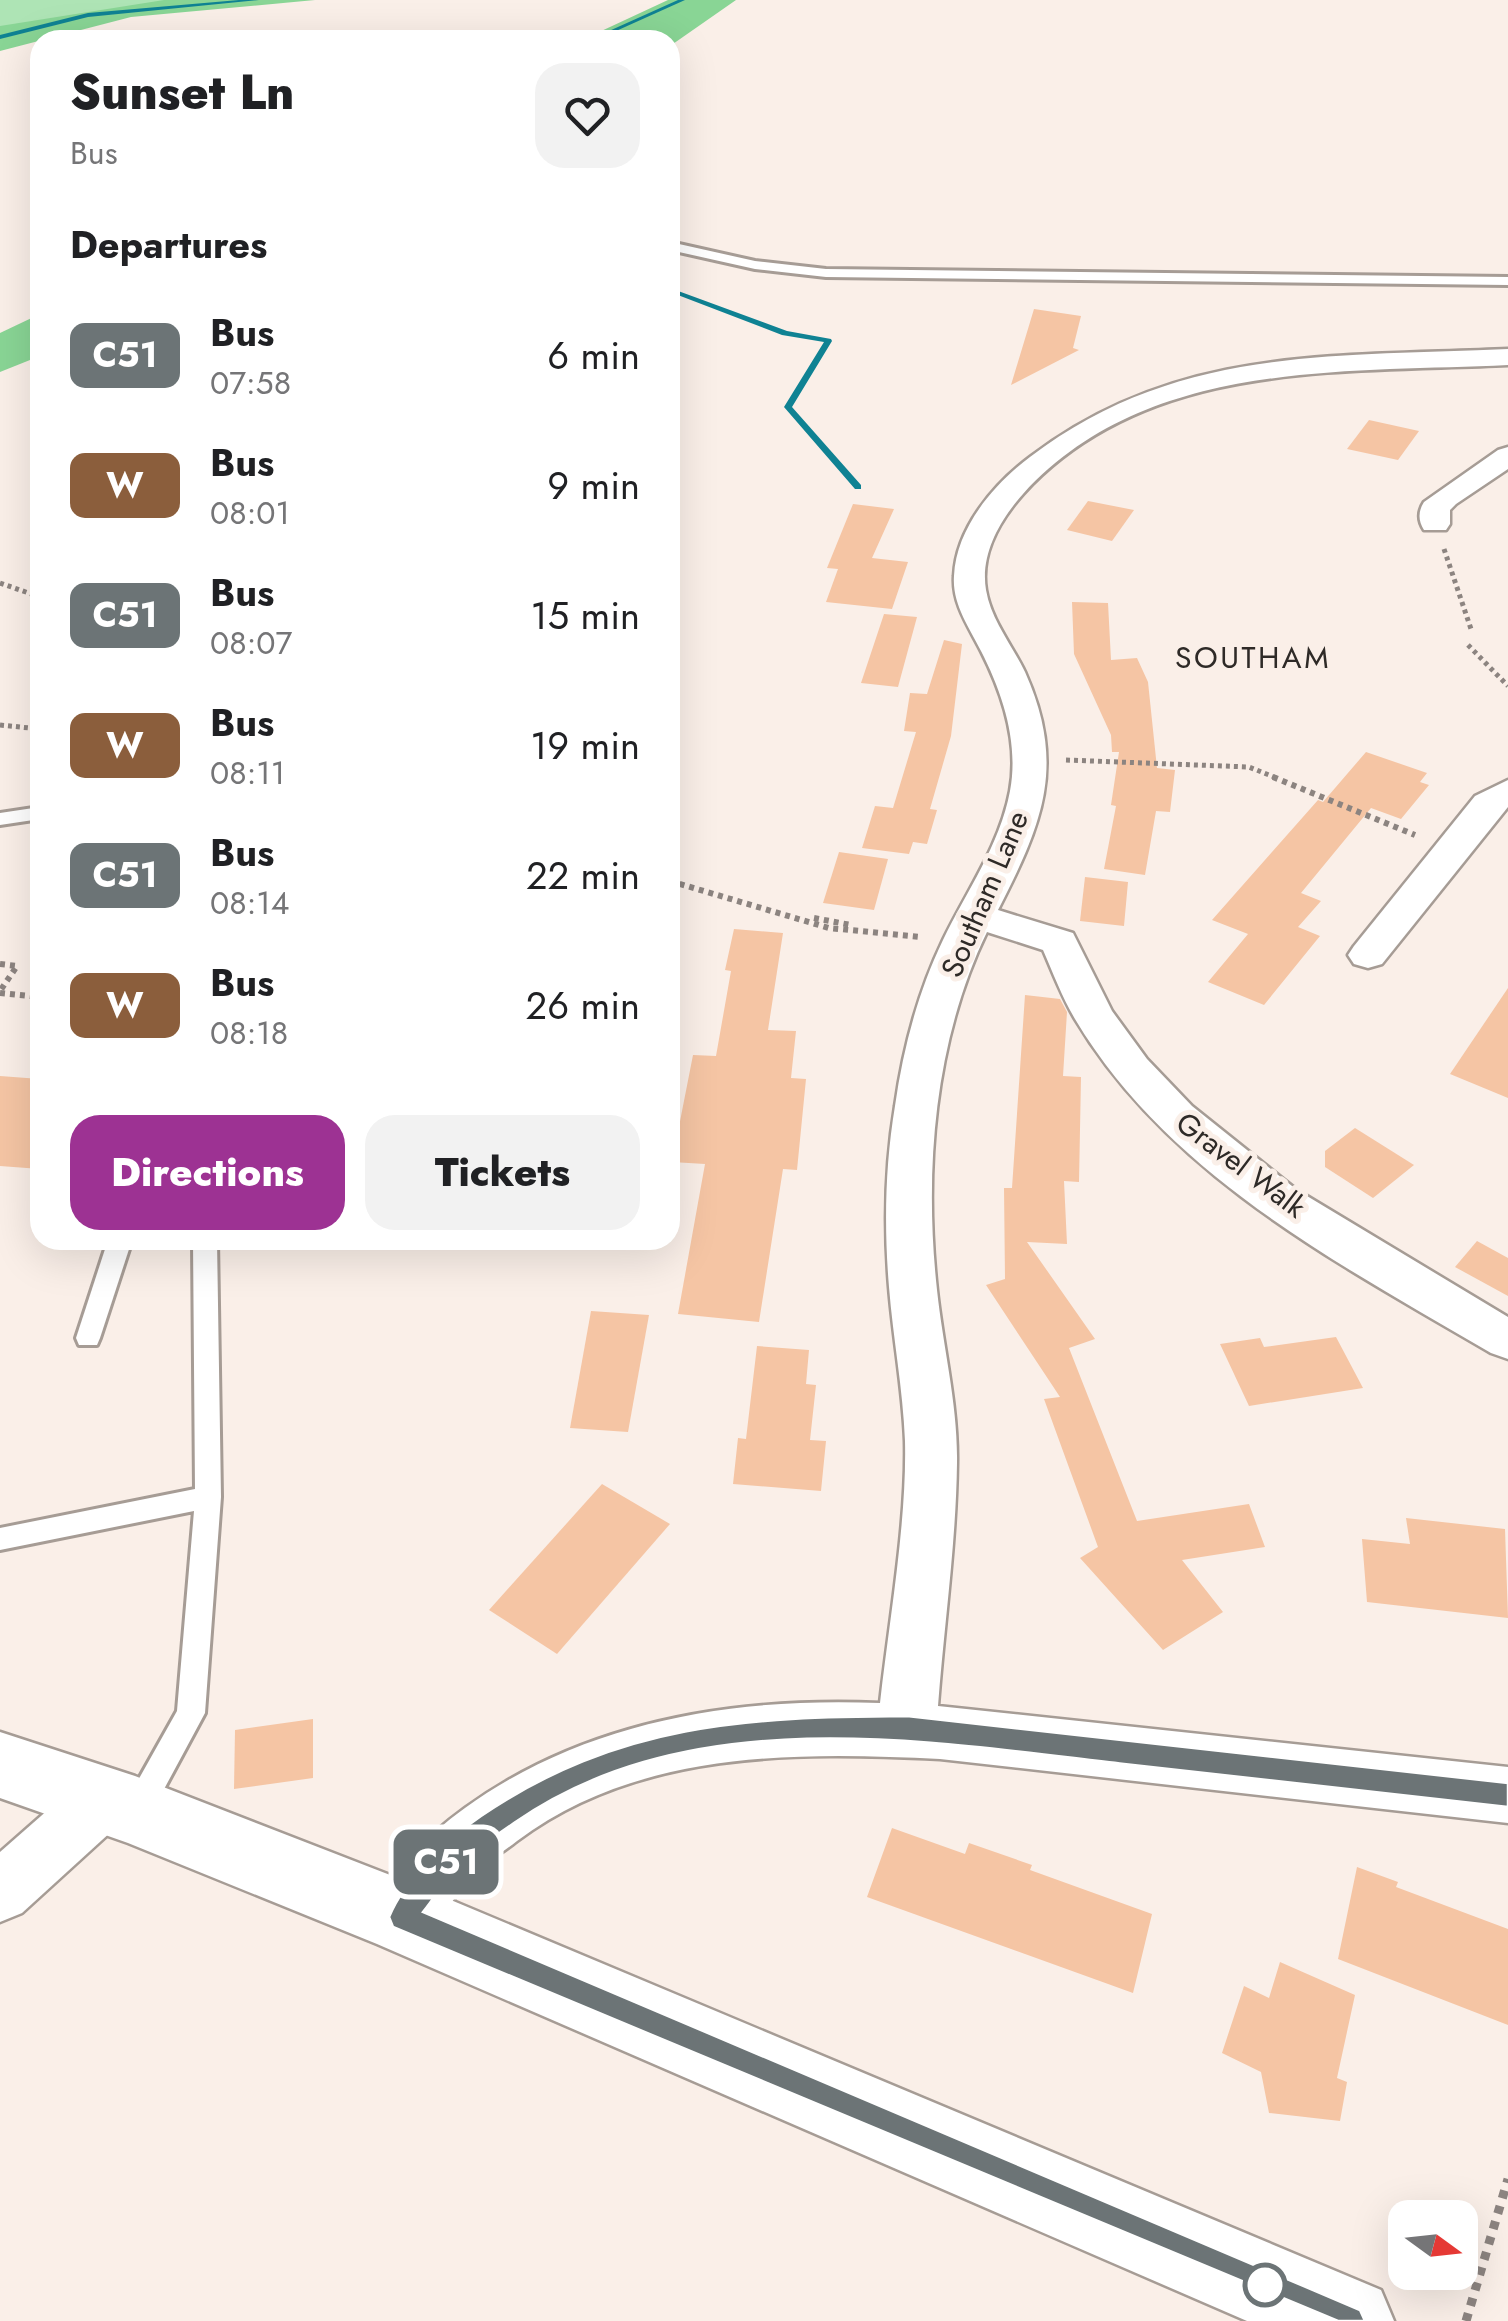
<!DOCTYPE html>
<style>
:root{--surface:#fff;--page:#f2f2f2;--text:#202124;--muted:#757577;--accent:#9d3293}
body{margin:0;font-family:Jost,sans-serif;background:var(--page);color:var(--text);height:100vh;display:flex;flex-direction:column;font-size:38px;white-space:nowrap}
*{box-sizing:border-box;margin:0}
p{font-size:32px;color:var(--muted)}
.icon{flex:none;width:55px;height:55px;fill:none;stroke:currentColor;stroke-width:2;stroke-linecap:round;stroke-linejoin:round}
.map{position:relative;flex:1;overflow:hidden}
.details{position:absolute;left:30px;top:30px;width:650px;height:1220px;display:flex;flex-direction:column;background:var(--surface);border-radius:30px;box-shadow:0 10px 40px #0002}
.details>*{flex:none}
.badge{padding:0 20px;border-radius:15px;font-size:35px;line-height:65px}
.needle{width:65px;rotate:105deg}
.fabs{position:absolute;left:1388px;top:2200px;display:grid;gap:20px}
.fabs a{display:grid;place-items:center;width:90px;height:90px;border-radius:20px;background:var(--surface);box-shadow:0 10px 40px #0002;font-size:50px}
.map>.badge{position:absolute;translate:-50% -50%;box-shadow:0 0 0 5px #fff}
h2{padding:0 40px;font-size:38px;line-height:90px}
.round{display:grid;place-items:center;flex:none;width:105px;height:105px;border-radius:30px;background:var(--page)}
.head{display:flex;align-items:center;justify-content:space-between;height:170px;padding:0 40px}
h1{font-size:48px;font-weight:800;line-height:75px}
.button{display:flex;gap:20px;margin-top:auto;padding:20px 40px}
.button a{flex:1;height:115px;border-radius:30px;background:var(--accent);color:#fff;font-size:40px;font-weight:800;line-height:115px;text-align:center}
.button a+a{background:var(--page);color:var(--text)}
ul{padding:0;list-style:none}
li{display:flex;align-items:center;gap:30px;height:130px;padding:0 40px}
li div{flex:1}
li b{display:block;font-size:38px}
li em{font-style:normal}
li .badge{min-width:110px;font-weight:700;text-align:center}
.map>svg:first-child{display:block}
</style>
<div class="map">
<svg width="1508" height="2321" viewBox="0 0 1508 2321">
<rect width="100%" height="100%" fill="#faefe8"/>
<polygon fill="#aee4b5" points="0,0 213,0 0,29"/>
<g fill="#89d595">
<polygon points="164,0 315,0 131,17 0,51 0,26"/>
<polygon points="668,0 736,0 670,46 670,40 582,40"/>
<polygon points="40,314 40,356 0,372 0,333"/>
</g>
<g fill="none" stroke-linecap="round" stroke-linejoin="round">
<g fill="#0f8293" fill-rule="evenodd">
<polygon points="239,0 259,0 88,17 0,39 0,35 88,13"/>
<polygon points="678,0 685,0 596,40 589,40"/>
<polygon points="670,288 787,331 831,339 832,341 792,407 861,485 861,489 855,489 784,407 824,342 782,335 670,292"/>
</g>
</g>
<g fill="#f5c5a4">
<polygon points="1034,309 1081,316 1073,348 1079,350 1011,385"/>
<polygon points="1369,420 1419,431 1398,460 1347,449"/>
<polygon points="1088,501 1134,510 1112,541 1067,530"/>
<polygon points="853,504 894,509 872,558 908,562 892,609 826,602 838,569 827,568"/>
<polygon points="1072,602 1108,603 1111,660 1137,658 1148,682 1157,768 1175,770 1170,812 1156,811 1145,875 1104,869 1116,806 1111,805 1119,752 1112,752 1111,735 1074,654"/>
<polygon points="884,614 917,617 898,687 861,683"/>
<polygon points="944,640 962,644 951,736 930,809 937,810 927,844 913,842 909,854 862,848 875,806 893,808 916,732 904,731 910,693 927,694"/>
<polygon points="1366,752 1427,773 1420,782 1429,785 1401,819 1371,808 1301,893 1321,901 1298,927 1320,936 1264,1005 1208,982 1248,934 1212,920 1318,800 1323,802"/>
<polygon points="839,852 888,859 874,910 823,903"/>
<polygon points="1085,877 1128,882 1124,926 1080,921"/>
<polygon points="734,929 783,933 768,1030 796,1031 791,1078 806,1079 797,1170 783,1169 759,1322 678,1314 705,1164 672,1162 693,1055 716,1056 731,971 725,970"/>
<polygon points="1508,988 1508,1098 1450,1074"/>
<polygon points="1025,995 1060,999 1067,1012 1063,1076 1081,1077 1079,1182 1064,1181 1067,1244 1027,1242 1095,1339 1069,1348 1137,1521 1249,1504 1265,1547 1182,1560 1223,1612 1163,1650 1080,1558 1098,1547 1044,1399 1060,1397 986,1285 1005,1279 1004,1188 1012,1188"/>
<polygon points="0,1076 40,1079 40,1169 0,1166"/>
<polygon points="1355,1128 1414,1165 1373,1198 1325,1167 1325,1151"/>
<polygon points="1477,1241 1508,1258 1508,1296 1455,1267"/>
<polygon points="591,1311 649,1315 628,1432 570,1428"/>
<polygon points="1336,1337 1363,1388 1249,1406 1220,1344 1260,1338 1264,1347"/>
<polygon points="757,1346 809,1350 806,1384 816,1385 810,1440 826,1441 821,1491 733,1484 738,1438 746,1439"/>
<polygon points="602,1484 670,1524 557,1654 489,1610"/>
<polygon points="1406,1518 1505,1529 1508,1618 1367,1602 1362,1539 1410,1544"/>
<polygon points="313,1719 313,1778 234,1789 235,1730"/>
<polygon points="892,1828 965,1854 969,1843 1032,1865 1030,1870 1152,1914 1133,1993 867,1897"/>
<polygon points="1357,1867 1398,1882 1396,1887 1508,1929 1508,2025 1338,1959"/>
<polygon points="1280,1962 1355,1995 1337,2078 1347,2082 1340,2121 1269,2113 1261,2072 1222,2053 1244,1986 1269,1998"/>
</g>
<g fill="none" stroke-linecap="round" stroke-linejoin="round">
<defs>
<g id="service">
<polygon points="670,242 755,261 826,269 1508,277 1508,285 826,277 755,269 670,250"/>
<polygon points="40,807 40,819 0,825 0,813"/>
<polygon points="108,1240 132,1240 100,1338 97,1345 79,1345 76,1338"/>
<polygon points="193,1240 217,1240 221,1497 205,1713 149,1817 138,1821 127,1817 123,1807 177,1711 194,1511 0,1550 0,1528 195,1489"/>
</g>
<g id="minor">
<path d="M1508,349V365C1341,373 1146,359 1023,494C1000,520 980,554 986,590C991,620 1012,645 1025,672C1067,766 1042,824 998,910L1073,933L1112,1011L1147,1059L1192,1106L1297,1190L1508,1317V1359L1491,1353C1339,1264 1168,1175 1075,1019C1062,997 1053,973 1043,950L987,932C934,1041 924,1171 937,1290C943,1347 958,1405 957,1463C956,1544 944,1626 938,1706L1508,1767V1823L940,1759C796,1752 638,1750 517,1841C502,1853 483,1864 470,1879C445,1906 439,1933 403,1948L381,1939L372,1917C391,1871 425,1837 465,1808C585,1721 735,1697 880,1703C889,1622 907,1522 905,1441C903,1389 893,1338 889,1287C884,1227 885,1166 895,1106C903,1049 918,992 943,940C966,892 1000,845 1010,791C1019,743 1003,694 981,651C969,627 952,604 954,576C956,528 994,484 1030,457C1176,345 1335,357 1508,349Z"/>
<path d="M1508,447V469L1456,504L1450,510V524L1446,530H1424C1418,521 1418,511 1424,502L1498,450Z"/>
<polygon points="1508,780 1508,807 1382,964 1368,968 1354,964 1348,955 1354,946 1475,796"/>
<polygon points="103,1772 124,1780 133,1800 124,1820 22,1913 0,1922 0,1852 82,1780"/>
</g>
<polygon id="secondary" points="0,1732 135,1776 403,1880 1381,2290 1394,2321 1247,2321 377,1944 128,1843 0,1798"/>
</defs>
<use href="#service" stroke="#a69c95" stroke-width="6"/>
<use href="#minor" stroke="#a69c95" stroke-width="5"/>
<use href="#secondary" stroke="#a69c95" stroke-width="5"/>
<g stroke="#8c8480" stroke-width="5" stroke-dasharray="4 4" stroke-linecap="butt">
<polyline points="1444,549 1471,629"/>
<polyline points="0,583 40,597"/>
<polyline points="1468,645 1508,686"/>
<polyline points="0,725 40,729"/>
<polyline points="1066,760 1249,767 1279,779"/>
</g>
<g stroke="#8c8480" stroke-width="6" stroke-dasharray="5 5" stroke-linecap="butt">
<polyline points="1273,777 1415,835"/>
<polyline points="670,881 829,928 921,937"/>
<polyline points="814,918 851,925"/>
<polyline points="0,964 17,966 0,991"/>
<polyline points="0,993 40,997"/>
</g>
<polyline stroke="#8c8480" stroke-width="9" stroke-dasharray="8 8" stroke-linecap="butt" points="1466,2321 1508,2179"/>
<use href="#service" fill="#fff" fill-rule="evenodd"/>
<use href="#minor" fill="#fff" fill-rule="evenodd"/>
<use href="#secondary" fill="#fff" fill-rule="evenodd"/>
</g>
<path fill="#6c7476" stroke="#fff" stroke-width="2.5" d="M907,1716L1508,1783V1807C1380,1792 1252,1778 1124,1764C924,1741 691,1700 514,1823C496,1836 475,1848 460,1864C446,1879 435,1897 423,1912L1360,2310L1365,2321H1338L393,1927L389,1917C406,1877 446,1840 481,1816C618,1723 746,1717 907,1716Z"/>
<circle fill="#fff" stroke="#6c7476" stroke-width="5" cx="1265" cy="2285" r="20"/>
<g text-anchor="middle" stroke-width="10" stroke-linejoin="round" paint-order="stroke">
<g font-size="30" letter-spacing="2.5" fill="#2e2a27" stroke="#faefe8">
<text x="1253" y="668">SOUTHAM</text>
</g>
<g font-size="30" fill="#2e2a27" stroke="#faefe8">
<text transform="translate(985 894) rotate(-67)" y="10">Southam Lane</text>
<text transform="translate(1241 1165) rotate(37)" y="10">Gravel Walk</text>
</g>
</g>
</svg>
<div class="fabs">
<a><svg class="needle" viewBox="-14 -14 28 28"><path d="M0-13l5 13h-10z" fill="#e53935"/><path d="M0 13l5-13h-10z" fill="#757577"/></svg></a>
</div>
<b class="badge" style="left:446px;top:1862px;background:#6c7476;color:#fff">C51</b>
<section class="details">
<div class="head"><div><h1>Sunset Ln</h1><p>Bus</p></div><a class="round"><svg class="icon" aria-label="heart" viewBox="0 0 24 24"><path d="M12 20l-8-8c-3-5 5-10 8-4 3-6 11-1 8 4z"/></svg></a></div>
<h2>Departures</h2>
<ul>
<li><span class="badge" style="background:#6c7476;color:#fff">C51</span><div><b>Bus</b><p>07:58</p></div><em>6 min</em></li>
<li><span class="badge" style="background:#8b5e3c;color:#fff">W</span><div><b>Bus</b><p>08:01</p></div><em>9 min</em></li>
<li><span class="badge" style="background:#6c7476;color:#fff">C51</span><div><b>Bus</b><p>08:07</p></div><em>15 min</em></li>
<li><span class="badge" style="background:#8b5e3c;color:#fff">W</span><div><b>Bus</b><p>08:11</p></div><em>19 min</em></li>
<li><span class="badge" style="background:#6c7476;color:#fff">C51</span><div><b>Bus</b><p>08:14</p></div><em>22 min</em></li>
<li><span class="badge" style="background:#8b5e3c;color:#fff">W</span><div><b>Bus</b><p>08:18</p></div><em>26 min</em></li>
</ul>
<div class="button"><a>Directions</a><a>Tickets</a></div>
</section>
</div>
